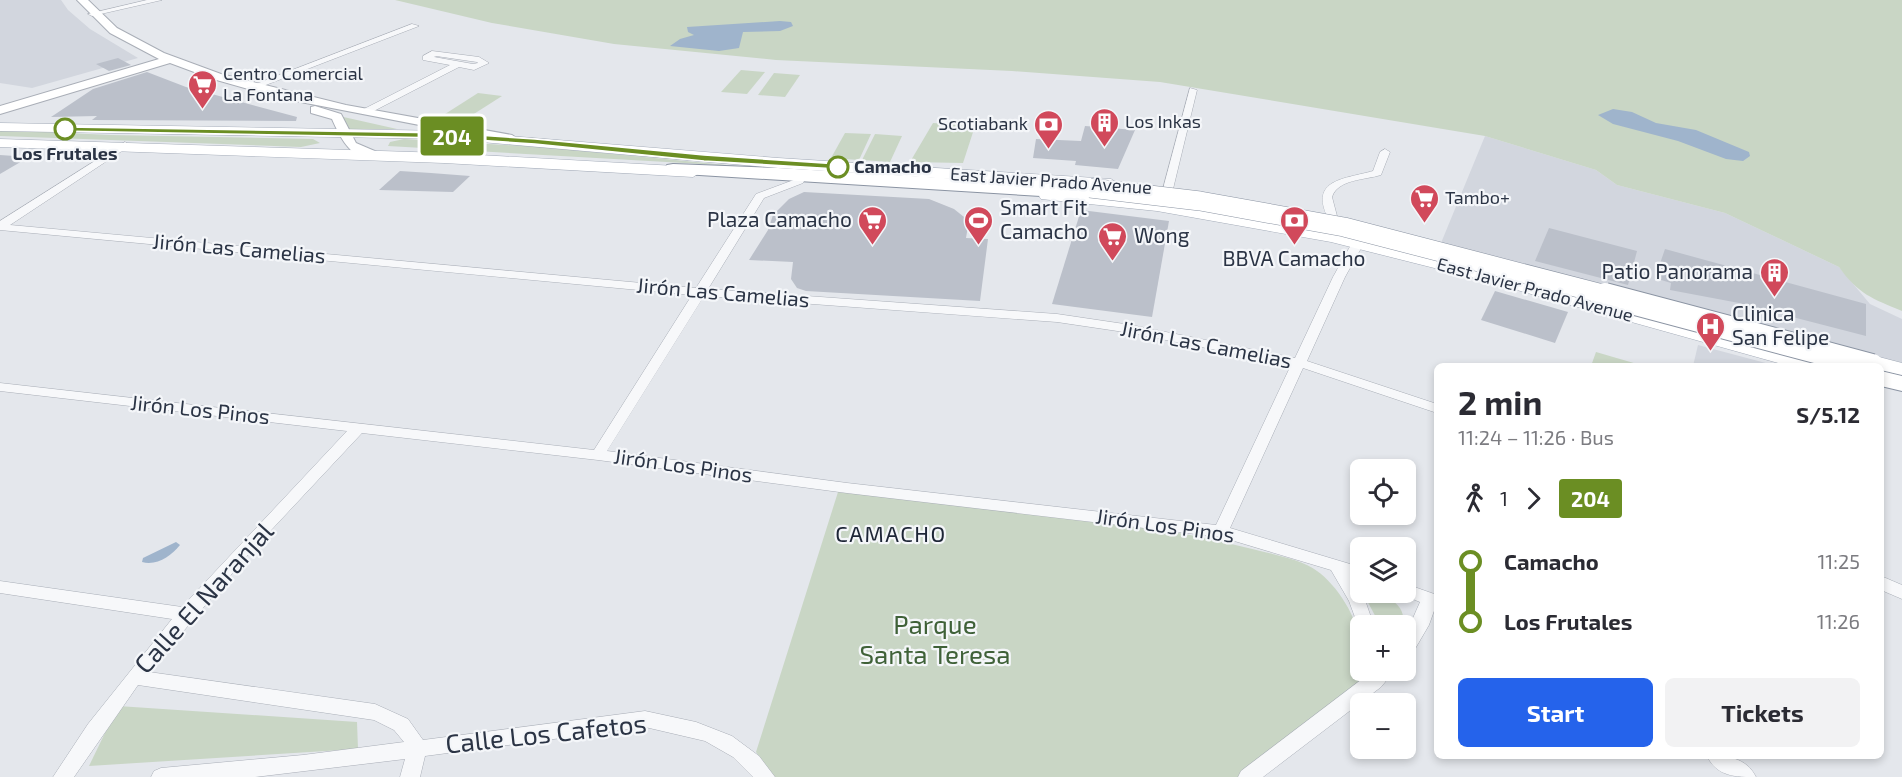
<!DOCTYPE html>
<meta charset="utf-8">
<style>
:root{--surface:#fff;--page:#f2f2f3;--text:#2b2b33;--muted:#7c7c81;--accent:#2563eb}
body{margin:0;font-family:"Exo 2",sans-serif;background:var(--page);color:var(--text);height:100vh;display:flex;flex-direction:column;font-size:22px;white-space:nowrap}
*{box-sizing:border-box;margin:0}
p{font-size:20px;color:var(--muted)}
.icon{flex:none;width:33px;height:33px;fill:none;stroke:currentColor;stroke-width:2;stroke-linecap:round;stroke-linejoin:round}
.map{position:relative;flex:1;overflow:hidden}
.side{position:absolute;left:1434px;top:363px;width:450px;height:396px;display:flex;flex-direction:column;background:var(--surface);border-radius:9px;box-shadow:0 3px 9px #0003}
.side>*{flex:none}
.badge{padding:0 12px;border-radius:4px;font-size:21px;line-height:39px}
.tools{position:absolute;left:1350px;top:459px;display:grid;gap:12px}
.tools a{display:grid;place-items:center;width:66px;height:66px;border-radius:9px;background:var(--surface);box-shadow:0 3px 9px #0003;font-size:30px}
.map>.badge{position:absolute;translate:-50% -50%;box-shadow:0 0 0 3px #fff}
.legs{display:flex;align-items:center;gap:9px;height:66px;padding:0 24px;font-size:20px}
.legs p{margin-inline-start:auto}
.overview{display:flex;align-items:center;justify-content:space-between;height:102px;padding:0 24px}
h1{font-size:33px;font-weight:700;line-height:45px}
.primary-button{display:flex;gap:12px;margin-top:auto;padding:12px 24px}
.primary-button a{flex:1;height:69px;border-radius:9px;background:var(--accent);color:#fff;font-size:24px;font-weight:700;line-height:69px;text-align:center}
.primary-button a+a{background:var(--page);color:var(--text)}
ul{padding:0 24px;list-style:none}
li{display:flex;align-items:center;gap:21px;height:60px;font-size:22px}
li i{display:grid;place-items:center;width:9px;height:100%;margin:0 8px;background:currentColor}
li i::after{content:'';width:15px;height:15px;margin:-8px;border:4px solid;border-radius:50%;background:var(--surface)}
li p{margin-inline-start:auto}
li:first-child i{background:linear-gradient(#0000 50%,currentColor 0)}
li:last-child i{background:linear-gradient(currentColor 50%,#0000 0)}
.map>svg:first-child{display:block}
</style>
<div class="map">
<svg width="1902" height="777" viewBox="0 0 1902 777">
<rect width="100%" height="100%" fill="#e4e7ec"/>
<g fill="#d2d6de">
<polygon points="0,0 61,0 68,10 90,29 138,58 32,88 0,83"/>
<polygon points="1485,136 1596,170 1617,185 1725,213 1839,267 1870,304 1902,319 1902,366 1441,243"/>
<polygon points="1698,345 1777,366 1693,366"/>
</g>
<g fill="#c9d6c5">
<path d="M395,0H1902V311C1873,299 1858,294 1839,267L1725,213L1617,185L1596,170L1485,136L1160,82L1012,71L776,60L614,44L492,23Z"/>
<polygon points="741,70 765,72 747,94 721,92"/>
<polygon points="774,73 800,75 785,97 758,95"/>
<polygon points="478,93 502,96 466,119 442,116"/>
<polygon points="339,116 397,129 348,130"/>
<polygon points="933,123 975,126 963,163 910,162"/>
<polygon points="0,130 111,135 313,139 320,143 301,147 0,136"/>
<polygon points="845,133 871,134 859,160 831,158"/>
<polygon points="875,134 902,136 890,162 862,160"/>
<polygon points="404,139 541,147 737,166 388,146 390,142"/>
<polygon points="1596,352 1644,366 1591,366"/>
<path d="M838,492C973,507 1116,515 1248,548C1267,553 1301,559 1317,571C1337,585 1358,618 1360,643C1361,652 1360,662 1360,670L1365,671V684L1238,777H774L756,752Z"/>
<path d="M1363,593C1381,592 1409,603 1402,625H1380Z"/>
<polygon points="118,706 357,722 358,749 89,766"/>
</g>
<g fill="#9fb4cc">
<polygon points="780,21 791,22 793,26 780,31 743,32 739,48 719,51 670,46 680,39 694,35 688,32 687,27"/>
<polygon points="1613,109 1632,112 1656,123 1696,130 1749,152 1750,156 1743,161 1726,159 1678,141 1613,124 1598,115"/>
<path d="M176,542L180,545C171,556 157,566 142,562L143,558Z"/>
</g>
<g fill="#bbc0ca">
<polygon points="118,58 131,65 109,71 96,64"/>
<polygon points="147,72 186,87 297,117 296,121 92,120 97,116 51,117 93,89"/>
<polygon points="1085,126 1135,130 1118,169 1075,165 1076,161 1033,158 1036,139 1081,141"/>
<polygon points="0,155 29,157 0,174"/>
<polygon points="400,171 431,173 470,176 453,192 379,190"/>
<polygon points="804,192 929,199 954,209 964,217 968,226 966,238 988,239 980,301 806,291 797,288 791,279 793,262 749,260 768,230 773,215 789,199"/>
<polygon points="1081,210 1169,221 1152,317 1052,304"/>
<polygon points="1549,228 1637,251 1628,285 1535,261"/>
<polygon points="1665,249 1866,304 1866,336 1739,303 1670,290 1671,283 1655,278"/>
<polygon points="1495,291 1568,312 1555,343 1481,320"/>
</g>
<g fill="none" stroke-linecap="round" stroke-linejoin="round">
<defs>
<g id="minor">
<polygon points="147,0 162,0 92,16 88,14"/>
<polygon points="412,24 419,26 258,88 251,86"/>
<path d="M432,51L479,57L489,63L474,70L459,67L368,114H362V110L450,65L423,60V56ZM436,56L477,62L478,63L473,64L434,57Z"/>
<polygon points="1190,88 1197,90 1173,189 1168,192 1163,189"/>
<path d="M125,142L130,145L128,147L10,225L696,288L756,194L799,178L804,181L803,183L764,198L708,289L1057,314L1131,325L1295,358L1333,277L1357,234L1363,231L1369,234L1345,277L1307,361L1437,404V413L1303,368L1230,528L1360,567V579L1352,577L1365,600L1374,626H1360V631L1349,601L1331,570L1221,537L847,493L598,460L362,433L246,557L149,672L375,704L408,719L423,740L645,711L696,722L732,736L759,756L775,777H753L733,757L705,741L645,727L425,756L420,777H400L405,759L255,777H151L154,771L161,768L303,755L404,742L394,730L374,720L138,685L74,777H53L88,724L172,619L0,593V581L182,607L347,431L0,391V383L594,450L692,295L0,230V221ZM704,296L1057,322L1131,333L1291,365L1216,525L847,483L607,451Z"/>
<path d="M1385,149L1390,152L1381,175C1365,180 1338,179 1332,197L1337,216L1336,218H1328C1309,179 1345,179 1373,171L1380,152Z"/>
<polygon points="1881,576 1902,585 1902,599 1881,590"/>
<polygon points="1406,584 1437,595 1437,608 1435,608 1429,625 1412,654 1406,656 1406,634 1420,602 1400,594 1399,592 1406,592"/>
<polygon points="1374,670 1395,670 1381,687 1263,777 1238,777 1241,771"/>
<path d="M1707,756C1727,756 1746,757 1756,777C1736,777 1717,777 1707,756Z"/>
</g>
<g id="secondary">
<polygon points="77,0 88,0 117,28 164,53 221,74 346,105 512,135 518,139 512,143 280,98 213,79 170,63 0,114 0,106 159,59 110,33"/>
<path d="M315,106L341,114L356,143L377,152L379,155L377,158C352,163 340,137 332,119L311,113V107Z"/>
</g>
<g id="primary">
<polygon points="0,123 447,131 778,158 1111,179 1119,184 1111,189 778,168 447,139 0,131"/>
<polygon points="0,139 444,153 693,167 701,172 693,177 444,163 0,147"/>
<polygon points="1047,191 1157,201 1331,232 1486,270 1819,362 1822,366 1789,366 1474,278 1331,242 1157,211 1041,199 1039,196"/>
<polygon points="1856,351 1902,363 1902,375 1881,370 1881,366 1867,366 1849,361 1846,357 1849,353"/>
</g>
<g id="motorway">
<polygon points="673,164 778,168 1090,187 1097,189 1099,193 1097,197 1090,199 667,173 664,169 667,165"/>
<polygon points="1881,371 1902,376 1902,391 1881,386"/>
</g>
</defs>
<use href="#minor" stroke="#a9aeb7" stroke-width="1"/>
<use href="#secondary" stroke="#a9aeb7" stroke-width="2"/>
<use href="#primary" stroke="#a3abb8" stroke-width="1"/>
<use href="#motorway" stroke="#8b94a3" stroke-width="2"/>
<use href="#minor" fill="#f7f8fa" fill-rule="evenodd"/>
<use href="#secondary" fill="#fff" fill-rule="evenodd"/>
<use href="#primary" fill="#fff" fill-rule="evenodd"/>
<use href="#motorway" fill="#fff" fill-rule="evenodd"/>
<defs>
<polyline id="motorway-bridge-far1" points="1090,188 1200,201 1344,227 1610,296"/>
<polyline id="motorway-bridge" points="1605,295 1872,366"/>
</defs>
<use href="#motorway-bridge-far1" stroke="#8b94a3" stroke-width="20" stroke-linecap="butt"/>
<use href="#motorway-bridge" stroke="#8b94a3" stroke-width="26" stroke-linecap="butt"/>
<use href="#motorway-bridge-far1" stroke="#fff" stroke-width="19"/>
<use href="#motorway-bridge" stroke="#fff" stroke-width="24"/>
</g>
<polygon fill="#6b8e23" stroke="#fff" stroke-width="1.5" points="65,127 447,133 535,139 704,155 838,164 842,167 838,169 704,161 535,144 447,138 62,131 61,129"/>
<defs>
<symbol id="supermarket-pin" viewBox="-11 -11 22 30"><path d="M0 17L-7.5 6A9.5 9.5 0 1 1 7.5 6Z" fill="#d1495b" stroke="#f4f6f9"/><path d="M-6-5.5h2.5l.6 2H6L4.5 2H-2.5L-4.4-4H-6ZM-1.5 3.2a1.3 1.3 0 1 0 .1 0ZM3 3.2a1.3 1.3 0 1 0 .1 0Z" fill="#fff"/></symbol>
<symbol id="building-pin" viewBox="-11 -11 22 30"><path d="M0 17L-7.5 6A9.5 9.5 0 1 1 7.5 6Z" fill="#d1495b" stroke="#f4f6f9"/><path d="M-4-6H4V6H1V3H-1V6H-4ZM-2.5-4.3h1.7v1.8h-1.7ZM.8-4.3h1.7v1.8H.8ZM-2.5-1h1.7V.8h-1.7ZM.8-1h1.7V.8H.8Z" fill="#fff"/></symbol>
<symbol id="bank-pin" viewBox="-11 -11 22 30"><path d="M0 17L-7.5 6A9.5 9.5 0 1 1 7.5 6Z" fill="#d1495b" stroke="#f4f6f9"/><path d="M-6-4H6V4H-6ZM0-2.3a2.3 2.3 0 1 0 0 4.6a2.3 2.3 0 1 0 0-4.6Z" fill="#fff"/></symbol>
<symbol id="stadium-pin" viewBox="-11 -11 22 30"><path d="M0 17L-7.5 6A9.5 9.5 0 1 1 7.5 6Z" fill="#d1495b" stroke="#f4f6f9"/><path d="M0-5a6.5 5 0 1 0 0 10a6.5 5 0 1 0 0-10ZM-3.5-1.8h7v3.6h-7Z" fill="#fff"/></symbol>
<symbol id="hospital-pin" viewBox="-11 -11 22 30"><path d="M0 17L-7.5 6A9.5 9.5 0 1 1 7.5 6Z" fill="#d1495b" stroke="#f4f6f9"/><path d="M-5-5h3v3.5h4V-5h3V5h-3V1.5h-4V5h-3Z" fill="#fff"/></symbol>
</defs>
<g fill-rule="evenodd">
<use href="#supermarket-pin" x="186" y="68" width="33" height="45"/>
<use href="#building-pin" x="1088" y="106" width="33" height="45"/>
<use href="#bank-pin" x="1032" y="108" width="33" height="45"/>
<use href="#supermarket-pin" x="1408" y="182" width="33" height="45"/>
<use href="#supermarket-pin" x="856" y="204" width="33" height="45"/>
<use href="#stadium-pin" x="962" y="204" width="33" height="45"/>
<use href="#bank-pin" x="1278" y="204" width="33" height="45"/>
<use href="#supermarket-pin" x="1096" y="220" width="33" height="45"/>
<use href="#building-pin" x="1758" y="256" width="33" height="45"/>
<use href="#hospital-pin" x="1694" y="310" width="33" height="45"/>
</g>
<g fill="#fff" stroke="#6b8e23" stroke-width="3">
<circle cx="65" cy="129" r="10"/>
<circle cx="838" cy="167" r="10"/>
</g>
<g text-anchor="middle" stroke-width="4.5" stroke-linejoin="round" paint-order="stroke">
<g font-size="18" fill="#2b3445" stroke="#f4f6f9" text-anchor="start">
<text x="223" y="80">Centro Comercial<tspan x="223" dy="21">La Fontana</tspan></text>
<text x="1125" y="128">Los Inkas</text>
<text x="1028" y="130" text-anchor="end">Scotiabank</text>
<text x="1445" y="204">Tambo+</text>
</g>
<g font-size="18" font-weight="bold" fill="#2b3445" stroke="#f4f6f9">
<text x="65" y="160">Los Frutales</text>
<text x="854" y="173" text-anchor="start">Camacho</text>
</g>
<g font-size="18" fill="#2b3445" stroke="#f4f6f9">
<text transform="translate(1051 181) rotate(4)" y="6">East Javier Prado Avenue</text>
<text transform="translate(1535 290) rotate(15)" y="6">East Javier Prado Avenue</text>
</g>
<g font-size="21" fill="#2b3445" stroke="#f4f6f9" text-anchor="start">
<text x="1000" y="215">Smart Fit<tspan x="1000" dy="24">Camacho</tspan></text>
<text x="852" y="227" text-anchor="end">Plaza Camacho</text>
<text x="1134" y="243">Wong</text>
<text x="1294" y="266" text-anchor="middle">BBVA Camacho</text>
<text x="1753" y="279" text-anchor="end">Patio Panorama</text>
<text x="1732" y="321">Clinica<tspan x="1732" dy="24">San Felipe</tspan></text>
</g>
<g font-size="21" fill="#2b3445" stroke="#f4f6f9">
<text transform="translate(239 249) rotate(5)" y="7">Jirón Las Camelias</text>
<text transform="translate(723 293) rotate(5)" y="7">Jirón Las Camelias</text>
<text transform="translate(1206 345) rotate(11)" y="7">Jirón Las Camelias</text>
<text transform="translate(200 410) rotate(6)" y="7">Jirón Los Pinos</text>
<text transform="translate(683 466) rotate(8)" y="7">Jirón Los Pinos</text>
<text transform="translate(1165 526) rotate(8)" y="7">Jirón Los Pinos</text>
</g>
<g font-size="22" letter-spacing="1.5" fill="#1d2536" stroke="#f4f6f9">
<text x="891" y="542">CAMACHO</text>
</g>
<g font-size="26" fill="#2b3445" stroke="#f4f6f9">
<text transform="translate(204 598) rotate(-48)" y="9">Calle El Naranjal</text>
<text transform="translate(546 734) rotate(-6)" y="9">Calle Los Cafetos</text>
</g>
<g font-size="26" fill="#3f6138" stroke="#f4f6f9">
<text x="935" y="634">Parque<tspan x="935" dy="30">Santa Teresa</tspan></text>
</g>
</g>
</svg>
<div class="tools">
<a><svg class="icon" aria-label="locate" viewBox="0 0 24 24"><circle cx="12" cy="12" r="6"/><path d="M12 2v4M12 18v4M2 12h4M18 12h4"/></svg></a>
<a><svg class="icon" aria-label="layers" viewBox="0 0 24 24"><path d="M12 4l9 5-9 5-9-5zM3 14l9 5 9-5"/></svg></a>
<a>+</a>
<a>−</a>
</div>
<b class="badge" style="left:452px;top:136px;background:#6b8e23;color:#fff">204</b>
<section class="side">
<div class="overview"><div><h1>2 min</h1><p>11:24 – 11:26 · Bus</p></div><b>S/5.12</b></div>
<div class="legs"><svg class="icon" aria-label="walk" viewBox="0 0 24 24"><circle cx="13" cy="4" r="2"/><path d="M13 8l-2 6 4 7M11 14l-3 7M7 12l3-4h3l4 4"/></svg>1<svg class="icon" aria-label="forward" viewBox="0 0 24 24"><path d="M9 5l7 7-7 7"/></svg><b class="badge" style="background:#6b8e23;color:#fff">204</b></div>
<ul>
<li><i style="color:#6b8e23"></i><b>Camacho</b><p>11:25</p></li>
<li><i style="color:#6b8e23"></i><b>Los Frutales</b><p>11:26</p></li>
</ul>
<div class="primary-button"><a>Start</a><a>Tickets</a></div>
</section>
</div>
